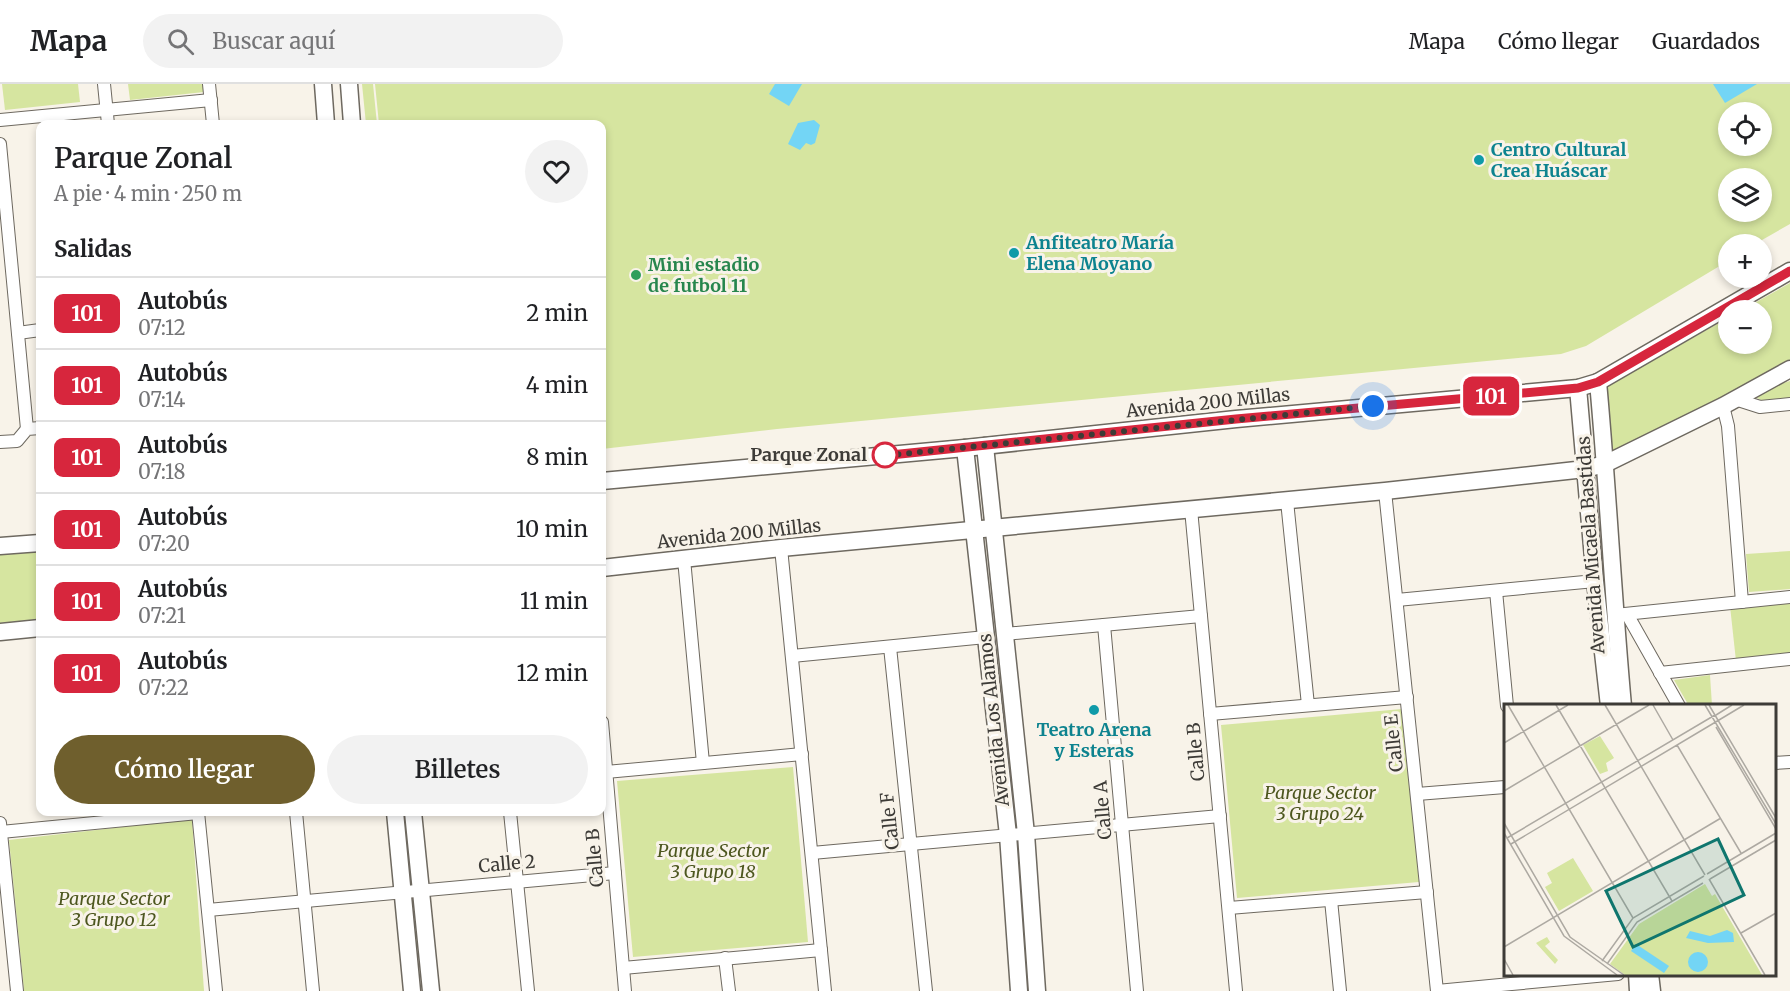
<!DOCTYPE html>
<html lang="es">
<meta charset="utf-8">
<style>
:root{--surface:#fff;--page:#f2f2f2;--text:#202124;--muted:#757577;--line:#e0e0e0;--accent:#6f5f2d}
body{margin:0;font-family:Merriweather,serif;background:var(--page);color:var(--text);height:100vh;display:flex;flex-direction:column;font-size:22px;white-space:nowrap}
*{box-sizing:border-box;margin:0}
p{font-size:20px;color:var(--muted)}
.icon{flex:none;width:33px;height:33px;fill:none;stroke:currentColor;stroke-width:2;stroke-linecap:round;stroke-linejoin:round}
.map{position:relative;flex:1;overflow:hidden}
.drawer{position:absolute;left:36px;top:36px;width:570px;height:696px;display:flex;flex-direction:column;background:var(--surface);border-radius:12px;box-shadow:0 3px 9px #0003}
.drawer>*{flex:none}
.badge{padding:0 12px;border-radius:9px;font-size:21px;line-height:39px}
.controls{position:absolute;left:1718px;top:18px;display:grid;gap:12px}
.controls a{display:grid;place-items:center;width:54px;height:54px;border-radius:50%;background:var(--surface);box-shadow:0 3px 9px #0003;font-size:30px}
.you{position:absolute;width:30px;height:30px;margin:-15px;border:4px solid #fff;border-radius:50%;background:#1a73e8;box-shadow:0 0 0 9px #1a73e833}
.map>.badge{position:absolute;translate:-50% -50%;box-shadow:0 0 0 3px #fff}
h2{padding:0 18px;font-size:22px;line-height:54px}
.round{display:grid;place-items:center;flex:none;width:63px;height:63px;border-radius:32px;background:var(--page)}
.overview{display:flex;align-items:center;justify-content:space-between;height:102px;padding:0 18px}
h1{font-size:28px;font-weight:600;line-height:45px}
.button{display:flex;gap:12px;margin-top:auto;padding:12px 18px}
.button a{flex:1;height:69px;border-radius:36px;background:var(--accent);color:#fff;font-size:24px;font-weight:600;line-height:69px;text-align:center}
.button a+a{background:var(--page);color:var(--text)}
ul{padding:0;list-style:none}
li{display:flex;align-items:center;gap:18px;height:72px;padding:0 18px;border-top:2px solid var(--line)}
li div{flex:1}
li b{display:block;font-size:22px}
li em{font-style:normal}
li .badge{min-width:66px;font-weight:700;text-align:center}
header{display:flex;align-items:center;gap:36px;box-sizing:border-box;height:84px;padding:0 30px;background:var(--surface);border-bottom:2px solid var(--line)}
header strong{font-size:28px}
nav{display:flex;gap:33px;margin-inline-start:auto;font-size:21px}
.search{width:420px;height:54px;background:var(--page);display:flex;align-items:center;gap:15px;box-sizing:border-box;padding:0 21px;border-radius:33px;color:var(--muted);font-size:22px}
.map>svg:first-child{display:block}
</style>
<header>
<strong>Mapa</strong>
<div class="search"><svg class="icon" aria-label="search" viewBox="0 0 24 24"><circle cx="10" cy="10" r="6"/><path d="M15 15l6 6"/></svg>Buscar aquí</div>
<nav><a>Mapa</a><a>Cómo llegar</a><a>Guardados</a></nav>
</header>
<div class="map">
<svg width="1790" height="907" viewBox="0 0 1790 907">
<rect width="100%" height="100%" fill="#f8f3e9"/>
<g fill="#d6e5a0" fill-rule="evenodd">
<polygon points="2,0 78,0 80,18 5,26"/>
<polygon points="128,0 204,0 204,8 130,16"/>
<polygon points="362,0 373,0 377,40 366,40"/>
<path d="M375,0H1790V140L1755,160H1728V177L1586,262L1561,270L777,345L602,365V40H379ZM1728,28H1761V62H1728ZM1728,94H1761V128H1728Z"/>
<polygon points="1790,199 1790,276 1611,373 1603,309 1607,302 1728,234 1728,260 1761,260 1761,226 1742,226"/>
<path d="M1790,297V316C1779,316 1766,320 1757,314V311L1770,303Z"/>
<polygon points="40,464 40,535 0,539 0,468"/>
<polygon points="1790,467 1790,505 1749,508 1746,470"/>
<polygon points="1790,516 1790,571 1736,577 1730,522"/>
<polygon points="1710,591 1712,622 1689,622 1674,596"/>
<polygon points="1402,625 1419,798 1237,814 1221,641"/>
<polygon points="793,683 808,858 633,873 617,697"/>
<polygon points="192,735 204,907 24,907 9,756"/>
</g>
<g fill="#73d5f5">
<polygon points="775,0 802,0 789,22 769,10"/>
<polygon points="1713,0 1757,0 1725,19"/>
<polygon points="814,36 820,41 815,59 811,61 806,59 800,66 788,60 798,39"/>
</g>
<g fill="none" stroke-linecap="round" stroke-linejoin="round">
<defs>
<g id="street">
<polyline points="104,0 108,40"/>
<polyline points="209,0 213,40"/>
<polyline points="0,36 211,16"/>
<polyline points="0,60 27,345"/>
<polyline points="18,249 40,246"/>
<polyline points="1735,315 1760,323 1790,320"/>
<polyline points="1723,322 1728,342 1742,518"/>
<polyline points="0,358 17,357 27,345 40,344"/>
<polyline points="1385,407 1437,907"/>
<polyline points="1287,417 1308,621"/>
<polyline points="1191,425 1236,907"/>
<polyline points="781,464 825,907"/>
<polyline points="684,475 703,679"/>
<polyline points="1496,507 1507,622"/>
<polyline points="1397,516 1595,497"/>
<polyline points="1627,530 1679,622"/>
<polyline points="1615,531 1790,513"/>
<polyline points="1104,541 1137,907"/>
<polyline points="1005,550 1201,532"/>
<polyline points="890,563 926,907"/>
<polyline points="792,572 986,553"/>
<polyline points="1660,589 1790,575"/>
<polyline points="1210,630 1407,613"/>
<polyline points="602,638 625,907"/>
<polyline points="1774,679 1790,678"/>
<polyline points="606,688 802,670"/>
<polyline points="1417,710 1505,703"/>
<polyline points="198,728 216,907"/>
<polyline points="296,728 313,907"/>
<polyline points="510,728 528,907"/>
<polyline points="0,739 17,907"/>
<polyline points="1,748 198,729"/>
<polyline points="812,769 1220,732"/>
<polyline points="1331,816 1340,907"/>
<polyline points="1229,824 1427,808"/>
<polyline points="208,826 615,789"/>
<polyline points="725,874 729,907"/>
<polyline points="623,884 821,866"/>
<polyline points="1437,907 1618,890"/>
</g>
<g id="secondary">
<polyline points="323,0 326,40"/>
<polyline points="349,0 352,40"/>
<path d="M1598,298C1608,406 1613,514 1623,622"/>
<polyline points="1578,304 1595,497 1609,622"/>
<polyline points="985,362 1026,750 1037,907"/>
<polyline points="965,364 1008,751 1019,907"/>
<polyline points="602,397 965,364 1236,335 1578,304 1598,298 1790,187"/>
<polyline points="0,462 40,459"/>
<polyline points="602,484 781,464 1385,407 1585,385 1605,380 1723,322 1790,285"/>
<polyline points="0,548 40,544"/>
<polyline points="395,728 412,907"/>
<polyline points="413,728 431,907"/>
<polyline points="1637,890 1638,907"/>
<polyline points="1650,890 1652,907"/>
</g>
</defs>
<use href="#street" stroke="#6e6960" stroke-width="14"/>
<use href="#secondary" stroke="#6e6960" stroke-width="19"/>
<use href="#street" stroke="#fff" stroke-width="12"/>
<use href="#secondary" stroke="#fff" stroke-width="16"/>
</g>
<g fill="none" stroke-linecap="round" stroke-linejoin="round">
<defs>
<polyline id="line" points="881,372 1236,335 1578,304 1598,298 1790,187"/>
</defs>
<use href="#line" stroke="#fff" stroke-width="14"/>
<use href="#line" stroke="#d7263d" stroke-width="9"/>
<polyline stroke="#3d3b37" stroke-width="6" stroke-dasharray="0 10.8" points="885,371 881,372 1373,322"/>
</g>
<g fill="#0f9aa8" stroke="#f8f3e9" stroke-width="2">
<circle cx="1479" cy="76" r="6"/>
<circle cx="1014" cy="169" r="6"/>
<circle cx="1094" cy="626" r="6"/>
</g>
<circle fill="#2e9e5b" stroke="#f8f3e9" stroke-width="2" cx="636" cy="191" r="6"/>
<circle fill="#fff" stroke="#d7263d" stroke-width="3" cx="885" cy="371" r="12"/>
<g text-anchor="middle" stroke-width="6" stroke-linejoin="round" paint-order="stroke">
<g font-size="18" font-weight="bold" fill="#0d838f" stroke="#f8f3e9" text-anchor="start">
<text x="1491" y="72">Centro Cultural<tspan x="1491" dy="21">Crea Huáscar</tspan></text>
<text x="1026" y="165">Anfiteatro María<tspan x="1026" dy="21">Elena Moyano</tspan></text>
<text x="1094" y="652" text-anchor="middle">Teatro Arena<tspan x="1094" dy="21">y Esteras</tspan></text>
</g>
<g font-size="18" font-weight="bold" fill="#27864d" stroke="#f8f3e9" text-anchor="start">
<text x="648" y="187">Mini estadio<tspan x="648" dy="21">de futbol 11</tspan></text>
</g>
<g font-size="18" fill="#3d3b37" stroke="#f8f3e9">
<text transform="translate(1208 319) rotate(-6)" y="6">Avenida 200 Millas</text>
<text transform="translate(739 450) rotate(-6)" y="6">Avenida 200 Millas</text>
<text transform="translate(1591 461) rotate(-94)" y="6">Avenida Micaela Bastidas</text>
<text transform="translate(994 636) rotate(-96)" y="6">Avenida Los Alamos</text>
<text transform="translate(1394 659) rotate(-96)" y="6">Calle E</text>
<text transform="translate(1196 668) rotate(-95)" y="6">Calle B</text>
<text transform="translate(1103 726) rotate(-95)" y="6">Calle A</text>
<text transform="translate(890 737) rotate(-96)" y="6">Calle F</text>
<text transform="translate(595 774) rotate(-95)" y="6">Calle B</text>
<text transform="translate(507 780) rotate(-5)" y="6">Calle 2</text>
</g>
<g font-size="18" font-weight="bold" fill="#3d3b37" stroke="#f8f3e9" text-anchor="end">
<text x="867" y="377">Parque Zonal</text>
</g>
<g font-size="18" font-style="italic" fill="#4d571f" stroke="#f8f3e9">
<text x="1320" y="715">Parque Sector<tspan x="1320" dy="21">3 Grupo 24</tspan></text>
<text x="713" y="773">Parque Sector<tspan x="713" dy="21">3 Grupo 18</tspan></text>
<text x="114" y="821">Parque Sector<tspan x="114" dy="21">3 Grupo 12</tspan></text>
</g>
</g>
<g transform="translate(1504 620)">
<rect width="272" height="272" fill="#f8f3e9"/>
<path d="M96,32L110,54L102,59L104,67L96,70L79,41ZM69,154L89,187L55,207L41,183L48,179L43,169ZM201,180L208,192L211,190L258,271H121L106,260L135,220ZM43,233L46,238L41,242L54,256L51,260L32,239Z" fill="#d6e5a0"/>
<path d="M223,226L229,229L230,238L204,239L182,234L186,227L206,232ZM132,240L165,262L160,269L127,247ZM184 258a10 10 0 1 1 20 0a10 10 0 1 1-20 0Z" fill="#73d5f5"/>
<path fill="none" stroke="#ada9a2" stroke-width="1.5" d="M4,1L129,214M52,1L168,197M101,1L201,171M149,1L169,36M201,1L272,120M205,1L272,114M212,11L228,1M215,16L240,1M212,23L272,125M0,39L64,1M173,41L237,149M0,87L145,1M0,119L66,233L120,271M0,129L60,232L113,271M3,134L211,11M7,140L215,16M203,170L272,129M205,175L261,271M206,175L272,136M237,229L272,209M0,243L217,114M0,255L9,271M98,257L129,214L200,172M103,260L133,218L199,179"/>
<path fill="#0f766e" fill-opacity="0.15" stroke="#0f766e" stroke-width="3" d="M214,135L240,191L129,243L102,187Z"/>
<rect width="272" height="272" fill="none" stroke="#3d3b37" stroke-width="3"/>
</g>
</svg>
<div class="controls">
<a><svg class="icon" aria-label="locate" viewBox="0 0 24 24"><circle cx="12" cy="12" r="6"/><path d="M12 2v4M12 18v4M2 12h4M18 12h4"/></svg></a>
<a><svg class="icon" aria-label="layers" viewBox="0 0 24 24"><path d="M12 4l9 5-9 5-9-5zM3 14l9 5 9-5"/></svg></a>
<a>+</a>
<a>−</a>
</div>
<div class="you" style="left:1373px;top:322px"></div>
<b class="badge" style="left:1491px;top:312px;background:#d7263d;color:#fff">101</b>
<section class="drawer">
<div class="overview"><div><h1>Parque Zonal</h1><p>A pie · 4 min · 250 m</p></div><a class="round"><svg class="icon" aria-label="heart" viewBox="0 0 24 24"><path d="M12 20l-8-8c-3-5 5-10 8-4 3-6 11-1 8 4z"/></svg></a></div>
<h2>Salidas</h2>
<ul>
<li><span class="badge" style="background:#d7263d;color:#fff">101</span><div><b>Autobús</b><p>07:12</p></div><em>2 min</em></li>
<li><span class="badge" style="background:#d7263d;color:#fff">101</span><div><b>Autobús</b><p>07:14</p></div><em>4 min</em></li>
<li><span class="badge" style="background:#d7263d;color:#fff">101</span><div><b>Autobús</b><p>07:18</p></div><em>8 min</em></li>
<li><span class="badge" style="background:#d7263d;color:#fff">101</span><div><b>Autobús</b><p>07:20</p></div><em>10 min</em></li>
<li><span class="badge" style="background:#d7263d;color:#fff">101</span><div><b>Autobús</b><p>07:21</p></div><em>11 min</em></li>
<li><span class="badge" style="background:#d7263d;color:#fff">101</span><div><b>Autobús</b><p>07:22</p></div><em>12 min</em></li>
</ul>
<div class="button"><a>Cómo llegar</a><a>Billetes</a></div>
</section>
</div>
